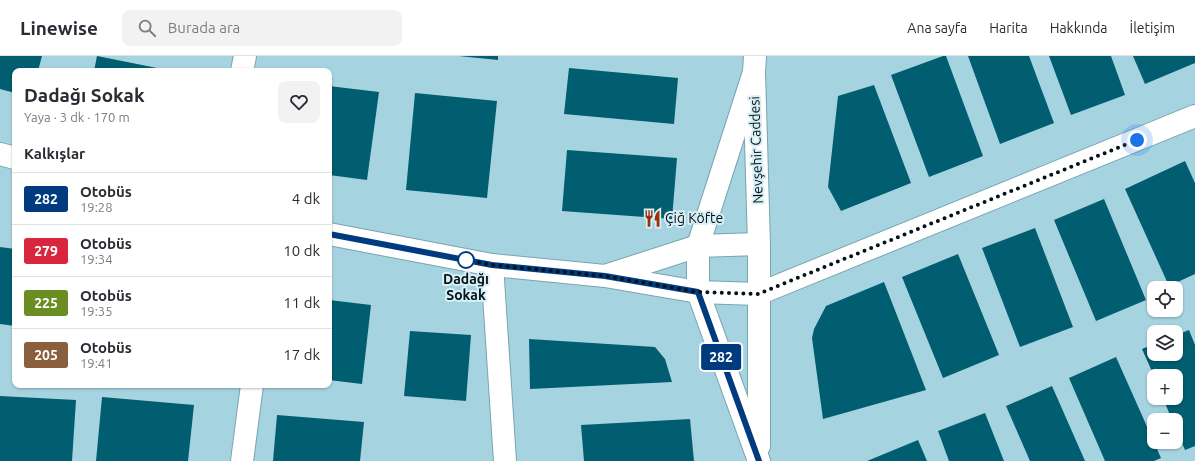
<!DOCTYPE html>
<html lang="tr">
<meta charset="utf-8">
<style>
:root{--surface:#fff;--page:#f2f2f3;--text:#2b2b33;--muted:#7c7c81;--line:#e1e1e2}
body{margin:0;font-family:Ubuntu,sans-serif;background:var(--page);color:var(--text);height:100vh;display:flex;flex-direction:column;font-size:15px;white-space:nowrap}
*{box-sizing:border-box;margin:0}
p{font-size:13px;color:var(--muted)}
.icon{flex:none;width:22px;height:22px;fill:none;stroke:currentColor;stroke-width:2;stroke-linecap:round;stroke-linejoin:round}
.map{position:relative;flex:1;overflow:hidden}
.panel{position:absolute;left:12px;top:12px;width:320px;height:320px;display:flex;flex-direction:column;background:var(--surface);border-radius:8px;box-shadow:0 1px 3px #0004}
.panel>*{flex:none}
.badge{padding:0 8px;border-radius:3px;font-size:14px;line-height:26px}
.tools{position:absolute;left:1147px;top:225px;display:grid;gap:8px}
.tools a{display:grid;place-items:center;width:36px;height:36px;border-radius:8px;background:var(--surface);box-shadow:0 1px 3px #0004;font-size:20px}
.you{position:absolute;width:20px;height:20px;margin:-10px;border:3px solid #fff;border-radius:50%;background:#1a73e8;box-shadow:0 0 0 6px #1a73e833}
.map>.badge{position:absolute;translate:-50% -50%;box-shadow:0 0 0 2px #fff}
h2{padding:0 12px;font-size:15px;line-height:36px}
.round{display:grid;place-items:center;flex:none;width:42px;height:42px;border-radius:8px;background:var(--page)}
.overview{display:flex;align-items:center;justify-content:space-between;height:68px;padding:0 12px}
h1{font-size:19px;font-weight:700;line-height:30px}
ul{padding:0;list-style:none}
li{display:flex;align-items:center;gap:12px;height:52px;padding:0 12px;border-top:1px solid var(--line)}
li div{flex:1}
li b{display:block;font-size:15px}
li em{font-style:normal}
li .badge{min-width:44px;font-weight:700;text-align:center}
header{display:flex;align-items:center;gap:24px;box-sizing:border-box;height:56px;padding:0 20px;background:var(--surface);border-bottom:1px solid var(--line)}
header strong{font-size:19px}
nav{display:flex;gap:22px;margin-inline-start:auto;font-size:14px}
.search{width:280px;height:36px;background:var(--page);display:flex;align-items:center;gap:10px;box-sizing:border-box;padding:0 14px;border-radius:8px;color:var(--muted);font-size:15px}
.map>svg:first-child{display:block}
</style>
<header>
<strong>Linewise</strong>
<div class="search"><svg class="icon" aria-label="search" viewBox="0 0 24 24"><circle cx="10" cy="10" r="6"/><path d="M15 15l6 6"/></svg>Burada ara</div>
<nav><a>Ana sayfa</a><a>Harita</a><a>Hakkında</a><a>İletişim</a></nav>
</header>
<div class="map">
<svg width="1195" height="405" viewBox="0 0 1195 405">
<rect width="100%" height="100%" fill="#a6d3e0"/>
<g fill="#015d70">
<polygon points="0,0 42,0 38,15 15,15 15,37 0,33"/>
<polygon points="97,0 167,14 166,15 94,15"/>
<polygon points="459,0 498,0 498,4"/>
<polygon points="943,0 946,0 983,100 929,121 891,19"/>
<polygon points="968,0 1029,0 1054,67 1000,88"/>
<polygon points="1049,0 1111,0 1125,39 1071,59"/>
<polygon points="1133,0 1195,0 1195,7 1145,28"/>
<polygon points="569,12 678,22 674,68 564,58"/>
<polygon points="874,29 911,127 841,155 828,131 838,40"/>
<polygon points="329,30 379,36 367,124 329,119"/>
<polygon points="415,37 497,45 487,142 406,134"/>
<polygon points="567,94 677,102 672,163 562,155"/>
<polygon points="1185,105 1195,127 1195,218 1169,230 1125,133"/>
<polygon points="1104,143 1146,244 1096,265 1054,164"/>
<polygon points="1035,172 1073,271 1020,291 982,192"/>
<polygon points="0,191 15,193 15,270 0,268"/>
<polygon points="958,198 999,299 943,322 902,221"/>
<polygon points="884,226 926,334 823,363 812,282 814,273 826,250"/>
<polygon points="329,244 371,249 362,328 329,324"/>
<polygon points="1189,274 1195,289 1195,390 1185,394 1176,373 1176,364 1172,364 1163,342 1176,342 1176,320 1154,320 1142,293 1154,288 1154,298 1176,298 1176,279"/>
<polygon points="410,275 471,279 466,345 404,340"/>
<polygon points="529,283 655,291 665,303 672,326 530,333"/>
<polygon points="1116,301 1161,402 1154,405 1105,405 1069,322"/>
<polygon points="1052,330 1085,405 1030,405 1006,350"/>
<polygon points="0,340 76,344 72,405 0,405"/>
<polygon points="102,341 194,349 188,405 96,405"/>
<polygon points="985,357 1004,405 949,405 938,375"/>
<polygon points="277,359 364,366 360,405 273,405"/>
<polygon points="690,363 694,405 584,405 581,369"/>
<polygon points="918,384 927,405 867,405"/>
</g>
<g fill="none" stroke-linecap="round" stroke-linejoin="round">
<defs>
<g id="minor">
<polyline points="242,15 245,0"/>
<polyline points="492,209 505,405"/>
<polyline points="758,238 1195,60"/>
<polyline points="242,405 252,329"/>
</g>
<g id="secondary">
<polyline points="755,0 754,16 759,188 759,390"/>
<polyline points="754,16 698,190 698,236 759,405"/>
<polyline points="0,98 15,102"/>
<polyline points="329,178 492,209 605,220 698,236 758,238"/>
<polyline points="608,219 698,190 759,188"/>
</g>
</defs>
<use href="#minor" stroke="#79a4b1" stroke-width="24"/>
<use href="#secondary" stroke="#79a4b1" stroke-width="24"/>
<use href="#minor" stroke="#fff" stroke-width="22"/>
<use href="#secondary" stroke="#fff" stroke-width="22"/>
</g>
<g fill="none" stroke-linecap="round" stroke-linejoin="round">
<defs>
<polyline id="line" points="329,178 492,209 605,220 698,236 759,405"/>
</defs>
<use href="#line" stroke="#fff" stroke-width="9"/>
<use href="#line" stroke="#003b80" stroke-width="6"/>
<polyline stroke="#031318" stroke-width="4" stroke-dasharray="0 7.2" points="466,204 462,203 492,209 605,220 698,236 758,238 1137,84"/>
</g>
<defs>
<symbol id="restaurant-bare" viewBox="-9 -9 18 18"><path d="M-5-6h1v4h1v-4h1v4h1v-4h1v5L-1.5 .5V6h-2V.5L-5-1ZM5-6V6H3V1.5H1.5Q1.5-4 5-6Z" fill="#963009" stroke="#d9eff6" stroke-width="2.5" paint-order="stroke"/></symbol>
</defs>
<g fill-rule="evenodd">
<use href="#restaurant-bare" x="640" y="150" width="25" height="25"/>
</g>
<circle fill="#fff" stroke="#003b80" stroke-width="2" cx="466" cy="204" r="8"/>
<g text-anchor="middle" stroke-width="4" stroke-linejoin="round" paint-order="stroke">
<g font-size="14" fill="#031318" stroke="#d9eff6">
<text transform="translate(756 94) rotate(-92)" y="5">Nevşehir Caddesi</text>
</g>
<g font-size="14" fill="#031318" stroke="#d9eff6" text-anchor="start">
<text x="665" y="167">Çiğ Köfte</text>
</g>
<g font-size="14" font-weight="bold" fill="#031318" stroke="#d9eff6">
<text x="466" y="228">Dadağı<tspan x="466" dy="16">Sokak</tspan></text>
</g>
</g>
</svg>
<div class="tools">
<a><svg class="icon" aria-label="locate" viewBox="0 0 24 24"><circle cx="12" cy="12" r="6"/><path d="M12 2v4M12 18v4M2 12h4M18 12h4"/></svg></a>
<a><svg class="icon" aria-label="layers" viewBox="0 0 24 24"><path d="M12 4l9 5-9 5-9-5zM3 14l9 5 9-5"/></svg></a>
<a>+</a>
<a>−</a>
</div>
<div class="you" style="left:1137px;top:84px"></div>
<b class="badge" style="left:721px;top:301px;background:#003b80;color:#fff">282</b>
<section class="panel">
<div class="overview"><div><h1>Dadağı Sokak</h1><p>Yaya · 3 dk · 170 m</p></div><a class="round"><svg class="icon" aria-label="heart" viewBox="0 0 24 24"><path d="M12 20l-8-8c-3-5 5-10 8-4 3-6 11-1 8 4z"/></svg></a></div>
<h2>Kalkışlar</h2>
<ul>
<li><span class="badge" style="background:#003b80;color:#fff">282</span><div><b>Otobüs</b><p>19:28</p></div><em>4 dk</em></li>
<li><span class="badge" style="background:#d7263d;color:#fff">279</span><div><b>Otobüs</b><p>19:34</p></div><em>10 dk</em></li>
<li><span class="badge" style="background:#6b8e23;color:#fff">225</span><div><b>Otobüs</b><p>19:35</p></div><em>11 dk</em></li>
<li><span class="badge" style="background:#8b5e3c;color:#fff">205</span><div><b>Otobüs</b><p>19:41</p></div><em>17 dk</em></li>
</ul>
</section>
</div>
